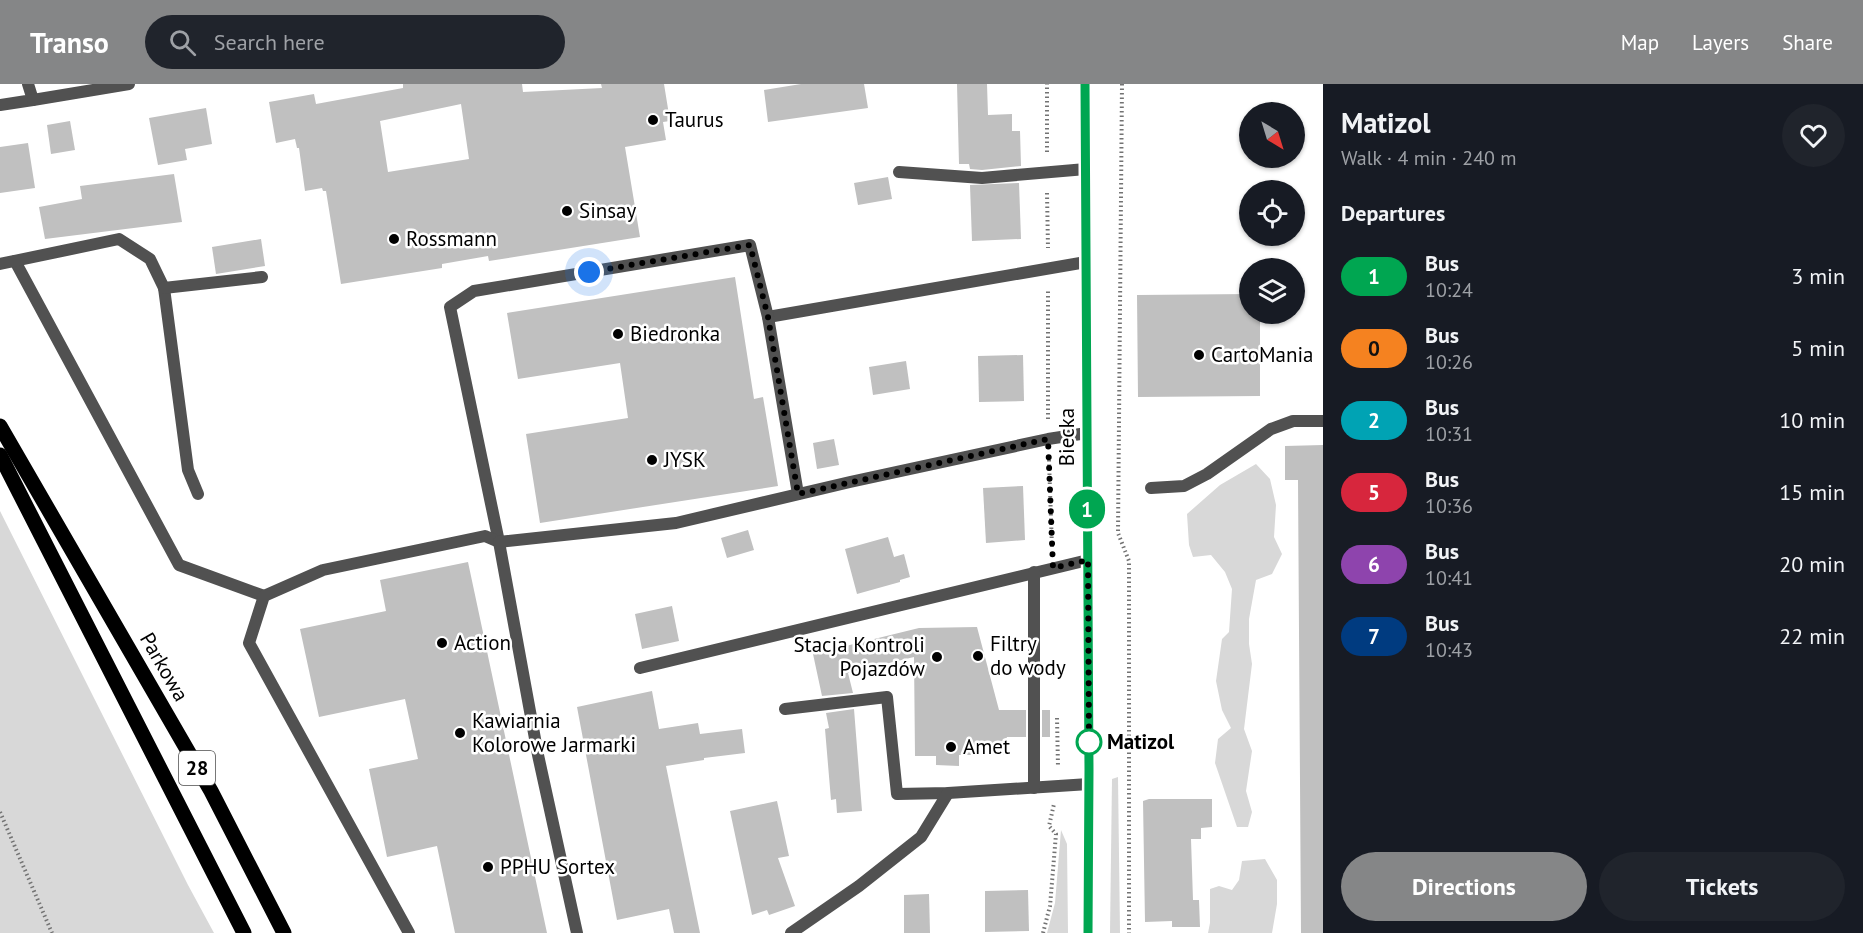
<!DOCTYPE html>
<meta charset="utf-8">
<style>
:root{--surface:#171b24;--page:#20242c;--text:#f1f3f6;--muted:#9ea1a6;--accent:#858687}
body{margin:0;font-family:"PT Sans",sans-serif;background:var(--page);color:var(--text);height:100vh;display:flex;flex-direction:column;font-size:22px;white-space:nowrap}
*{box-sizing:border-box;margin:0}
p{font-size:20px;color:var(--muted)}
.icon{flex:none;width:33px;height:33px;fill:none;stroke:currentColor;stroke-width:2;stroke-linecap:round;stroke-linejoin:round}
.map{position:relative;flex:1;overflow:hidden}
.details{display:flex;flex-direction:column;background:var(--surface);width:540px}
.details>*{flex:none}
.badge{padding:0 12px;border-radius:20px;font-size:21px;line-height:39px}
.needle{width:39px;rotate:142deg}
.buttons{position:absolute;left:1239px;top:18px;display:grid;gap:12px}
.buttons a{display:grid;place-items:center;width:66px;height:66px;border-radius:50%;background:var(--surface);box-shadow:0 2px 4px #0004;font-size:30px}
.you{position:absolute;width:30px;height:30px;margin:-15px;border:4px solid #fff;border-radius:50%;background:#1a73e8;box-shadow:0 0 0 9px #1a73e833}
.map>.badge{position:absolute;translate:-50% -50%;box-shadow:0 0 0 3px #fff}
h2{padding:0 18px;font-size:22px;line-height:54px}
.round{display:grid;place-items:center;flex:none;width:63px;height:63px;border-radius:32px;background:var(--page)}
.overview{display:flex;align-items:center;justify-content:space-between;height:102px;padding:0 18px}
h1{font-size:28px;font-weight:700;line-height:45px}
.primary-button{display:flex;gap:12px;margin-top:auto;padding:12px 18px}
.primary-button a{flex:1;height:69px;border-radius:36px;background:var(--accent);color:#fff;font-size:24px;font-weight:700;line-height:69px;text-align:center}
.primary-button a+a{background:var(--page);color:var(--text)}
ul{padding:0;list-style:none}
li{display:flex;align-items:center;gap:18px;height:72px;padding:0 18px}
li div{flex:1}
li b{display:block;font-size:22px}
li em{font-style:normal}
li .badge{min-width:66px;font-weight:700;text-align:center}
header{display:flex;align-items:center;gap:36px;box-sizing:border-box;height:84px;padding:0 30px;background:var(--accent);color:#fff}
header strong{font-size:28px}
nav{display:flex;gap:33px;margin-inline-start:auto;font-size:21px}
.search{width:420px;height:54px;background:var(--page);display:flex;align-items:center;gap:15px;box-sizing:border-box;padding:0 21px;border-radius:33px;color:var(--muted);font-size:22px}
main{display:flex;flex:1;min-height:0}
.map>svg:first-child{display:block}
</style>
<header>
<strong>Transo</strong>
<div class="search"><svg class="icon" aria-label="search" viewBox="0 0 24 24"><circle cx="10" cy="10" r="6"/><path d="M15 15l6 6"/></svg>Search here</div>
<nav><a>Map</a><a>Layers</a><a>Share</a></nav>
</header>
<main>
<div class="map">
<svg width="1323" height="849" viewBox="0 0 1323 849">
<rect width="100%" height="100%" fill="#fff"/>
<g fill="#d8d8d8">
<polygon points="1256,380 1270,395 1276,421 1274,453 1282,470 1272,490 1256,496 1249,535 1249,560 1252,580 1244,645 1252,667 1246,707 1252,728 1248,743 1237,743 1215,679 1218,655 1231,644 1222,626 1216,597 1222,555 1229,548 1232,505 1225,488 1211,471 1193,473 1189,461 1187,430 1220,401"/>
<polygon points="0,427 188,801 214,849 0,849"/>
<polygon points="1118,693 1120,849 1110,849 1112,695"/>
<polygon points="1061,746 1067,760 1068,849 1047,849 1055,819"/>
<polygon points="1265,775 1277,796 1277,820 1272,849 1208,849 1210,839 1210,805 1219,802 1232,806 1239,796 1242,777"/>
</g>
<g fill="#c0c0c0" fill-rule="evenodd">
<path d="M403,0H522L523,8L602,4L601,0H664L670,37L663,38L666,56L625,63L640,153L489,177L488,172L442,180V184L341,200L326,107H323L322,104L305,107L299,64H297L295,55L276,59L269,18L314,10L316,20L403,4ZM461,20L469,75L388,88L380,37Z"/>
<polygon points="801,0 864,0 868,24 768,38 764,6"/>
<polygon points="957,0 987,0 988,31 1012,30 1012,47 1020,47 1021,82 982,86 970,85 969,80 959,80"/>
<polygon points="206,24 212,60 185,65 187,76 158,81 149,34"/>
<polygon points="70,37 75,66 51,70 47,41"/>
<polygon points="28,59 35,104 0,109 0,63"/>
<polygon points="174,90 182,138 45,155 39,123 82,115 80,102"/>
<polygon points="888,93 892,115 858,121 854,99"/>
<polygon points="1019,99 1021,155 972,157 970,101"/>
<polygon points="261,155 265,182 216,190 212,163"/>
<polygon points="735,193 754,315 763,313 778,402 540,439 526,350 628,334 620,279 518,295 507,229"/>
<polygon points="1250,210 1250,230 1260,230 1260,312 1138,313 1137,211"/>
<polygon points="1023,271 1024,317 979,318 978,272"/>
<polygon points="906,277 910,305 873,311 869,283"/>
<polygon points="834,355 839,381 817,385 813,359"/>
<polygon points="1323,361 1323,849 1301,849 1298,396 1285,396 1285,362"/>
<polygon points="1023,402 1025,456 986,459 983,404"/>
<polygon points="748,446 754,466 727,474 721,454"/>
<polygon points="888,453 894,473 904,470 910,493 900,496 900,498 857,510 845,465"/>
<polygon points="468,478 547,849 455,849 437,762 387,773 369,685 418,675 405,615 319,633 300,545 386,527 380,496"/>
<polygon points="672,522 679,557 642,565 635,530"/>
<polygon points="977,543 999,626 1026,626 1026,653 1007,653 1007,671 959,671 959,682 936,681 936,672 915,672 914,573 848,589 853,609 822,612 813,570 919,544"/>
<polygon points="652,607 659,645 698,639 700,650 742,645 745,669 704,674 704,676 666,682 700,849 674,849 669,825 617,836 577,623"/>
<polygon points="854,625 862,727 837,729 836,715 831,716 825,645 829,644 826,629"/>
<rect x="1042" y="626" width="8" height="27"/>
<polygon points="1149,715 1212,715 1212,743 1201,744 1201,755 1191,755 1193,816 1199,816 1200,843 1172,843 1172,837 1145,838 1143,717"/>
<polygon points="777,717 789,772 778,774 795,822 769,831 767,826 752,831 730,727"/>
<polygon points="1028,806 1029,847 985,848 985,807"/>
<polygon points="929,810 930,849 904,849 904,811"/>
</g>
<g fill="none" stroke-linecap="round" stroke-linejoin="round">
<g stroke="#737373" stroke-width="4" stroke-dasharray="1.5 3" stroke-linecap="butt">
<polyline points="1122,0 1118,449 1129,477 1129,849"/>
<polyline points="1047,68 1047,0"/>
<polyline points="1047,109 1048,164"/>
<polyline points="1048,335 1048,205"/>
<polyline points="1049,376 1052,464"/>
<polyline points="1057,634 1058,683"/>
<polyline points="0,728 52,849"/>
<polyline points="1043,849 1050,822 1056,750 1049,742 1054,720"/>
</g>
<g stroke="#515151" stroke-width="12">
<polyline points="0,21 33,16 28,0"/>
<polyline points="899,88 982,94 1086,85"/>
<polyline points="15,177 179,481 264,512"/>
<polyline points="0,180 119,155 150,175 164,204 188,386 198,410"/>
<polyline points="164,204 262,193"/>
<polyline points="768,233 1086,178"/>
<polyline points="1151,404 1184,402 1207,390 1271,345 1293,337 1323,337"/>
<polyline points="499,458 450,223 474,207 750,161 768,233 798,410"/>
<polyline points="640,584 1088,476"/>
<polyline points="785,625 887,613 897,710 948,709 1089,700"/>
<polyline points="1034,704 1034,488"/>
<polyline points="409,849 249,559 264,512 323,486 485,452 499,458"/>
<polyline points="577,849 538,671 499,458 676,439 850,398 1048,355 1087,349"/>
<polyline points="791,849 859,802 921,753 948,709"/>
</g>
<polyline stroke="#515151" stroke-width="12" points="33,16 129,0"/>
<polyline stroke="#1e1e1e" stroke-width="12" points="1085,0 1089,686 1088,849"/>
<g stroke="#000" stroke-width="15">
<polyline points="0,342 211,707 284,849"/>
<polyline points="0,371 244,849"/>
</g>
</g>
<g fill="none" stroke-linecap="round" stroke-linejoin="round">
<defs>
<polyline id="line" points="1085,0 1089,686 1088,849"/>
</defs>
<use href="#line" stroke="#fff" stroke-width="14"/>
<use href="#line" stroke="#00a651" stroke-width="9"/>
<polyline stroke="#000" stroke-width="6" stroke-dasharray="0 10.8" points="589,188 750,161 768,233 798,410 1048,355 1053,484 1088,476 1089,658"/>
</g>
<g fill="#000" stroke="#fff" stroke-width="2">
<circle cx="653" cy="36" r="6"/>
<circle cx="567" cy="127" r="6"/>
<circle cx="394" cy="155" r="6"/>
<circle cx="618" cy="250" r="6"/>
<circle cx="1199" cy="271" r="6"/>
<circle cx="652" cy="376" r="6"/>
<circle cx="442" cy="559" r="6"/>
<circle cx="978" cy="572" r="6"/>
<circle cx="937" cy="573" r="6"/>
<circle cx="460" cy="649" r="6"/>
<circle cx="951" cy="663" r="6"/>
<circle cx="488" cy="783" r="6"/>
</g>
<circle fill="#fff" stroke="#00a651" stroke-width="3" cx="1089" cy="658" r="12"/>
<g text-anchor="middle" stroke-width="5" stroke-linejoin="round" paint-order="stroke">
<rect fill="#fff" stroke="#4c4c4c" stroke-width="1.5" x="179" y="667" width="36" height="34" rx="4.5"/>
<g font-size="20" font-weight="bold" fill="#000">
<text x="197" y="691">28</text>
</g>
<g font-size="21" fill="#000" stroke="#fff" text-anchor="start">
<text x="665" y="43">Taurus</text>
<text x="579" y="134">Sinsay</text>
<text x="406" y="162">Rossmann</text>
<text x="630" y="257">Biedronka</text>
<text x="1211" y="278">CartoMania</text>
<text x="664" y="383">JYSK</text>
<text x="454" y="566">Action</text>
<text x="990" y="567">Filtry<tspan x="990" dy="24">do wody</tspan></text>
<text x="925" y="568" text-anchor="end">Stacja Kontroli<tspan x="925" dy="24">Pojazdów</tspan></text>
<text x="472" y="644">Kawiarnia<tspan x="472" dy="24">Kolorowe Jarmarki</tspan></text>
<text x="963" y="670">Amet</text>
<text x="500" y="790">PPHU Sortex</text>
</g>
<g font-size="21" fill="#000" stroke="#fff">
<text transform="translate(1067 353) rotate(-90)" y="7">Biecka</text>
<text transform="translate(164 583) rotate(60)" y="7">Parkowa</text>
</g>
<g font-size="21" font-weight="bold" fill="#000" stroke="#fff" text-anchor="start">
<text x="1107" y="665">Matizol</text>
</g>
</g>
</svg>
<div class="buttons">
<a><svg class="needle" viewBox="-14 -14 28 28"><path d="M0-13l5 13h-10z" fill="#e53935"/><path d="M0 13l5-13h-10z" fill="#9ea1a6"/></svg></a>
<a><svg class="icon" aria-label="locate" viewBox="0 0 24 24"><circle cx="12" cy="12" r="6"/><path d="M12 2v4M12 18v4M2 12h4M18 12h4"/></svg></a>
<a><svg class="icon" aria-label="layers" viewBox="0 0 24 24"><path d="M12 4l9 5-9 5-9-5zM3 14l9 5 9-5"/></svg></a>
</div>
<div class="you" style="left:589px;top:188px"></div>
<b class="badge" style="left:1087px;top:425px;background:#00a651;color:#fff">1</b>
</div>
<section class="details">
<div class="overview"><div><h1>Matizol</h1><p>Walk · 4 min · 240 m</p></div><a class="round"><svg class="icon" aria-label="heart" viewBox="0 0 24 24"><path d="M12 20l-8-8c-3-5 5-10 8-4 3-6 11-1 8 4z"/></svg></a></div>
<h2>Departures</h2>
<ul>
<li><span class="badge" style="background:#00a651;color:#fff">1</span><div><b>Bus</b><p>10:24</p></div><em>3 min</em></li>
<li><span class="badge" style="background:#f58220;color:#111">0</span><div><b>Bus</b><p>10:26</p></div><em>5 min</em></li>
<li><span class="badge" style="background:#00a3b4;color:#fff">2</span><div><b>Bus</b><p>10:31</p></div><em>10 min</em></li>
<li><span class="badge" style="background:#d7263d;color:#fff">5</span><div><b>Bus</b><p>10:36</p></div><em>15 min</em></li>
<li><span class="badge" style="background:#8e44ad;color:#fff">6</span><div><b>Bus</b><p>10:41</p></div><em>20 min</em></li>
<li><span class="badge" style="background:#003b80;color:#fff">7</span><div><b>Bus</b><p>10:43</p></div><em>22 min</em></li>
</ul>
<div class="primary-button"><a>Directions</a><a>Tickets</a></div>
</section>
</main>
